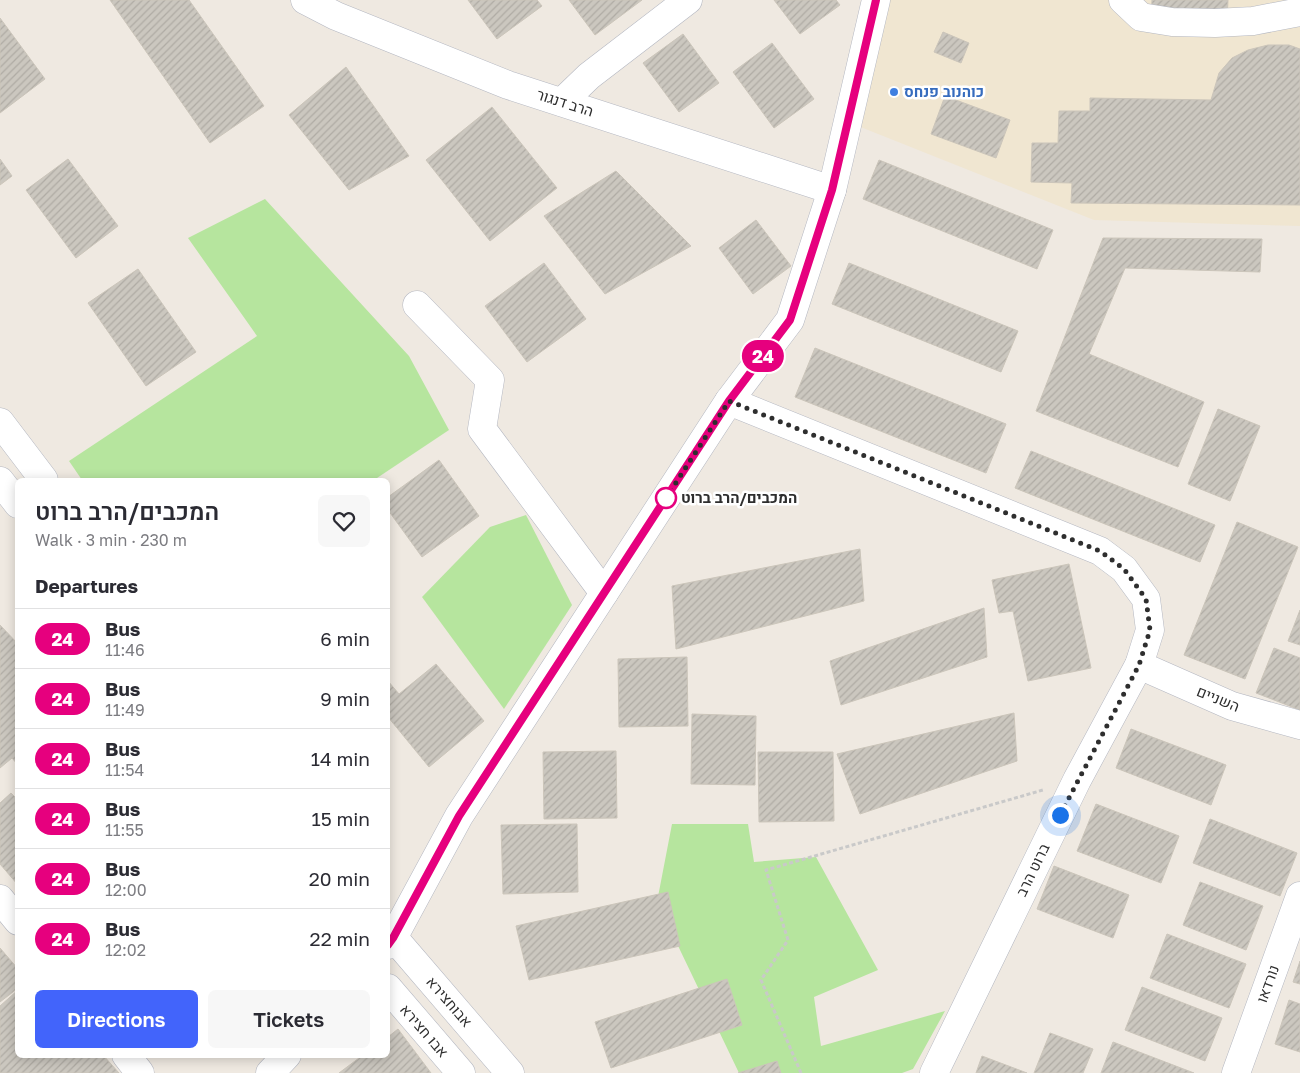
<!DOCTYPE html>
<meta charset="utf-8">
<style>
:root{--surface:#fff;--page:#f7f7f7;--text:#2b2b33;--muted:#7c7c81;--line:#e1e1e2;--accent:#4264fb}
body{margin:0;font-family:"Golos Text",Heebo,sans-serif;background:var(--page);color:var(--text);height:100vh;display:flex;flex-direction:column;font-size:19px;white-space:nowrap}
*{box-sizing:border-box;margin:0}
p{font-size:16px;color:var(--muted)}
.icon{flex:none;width:28px;height:28px;fill:none;stroke:currentColor;stroke-width:2;stroke-linecap:round;stroke-linejoin:round}
.map{position:relative;flex:1;overflow:hidden}
.drawer{position:absolute;left:15px;top:478px;width:375px;height:580px;display:flex;flex-direction:column;background:var(--surface);border-radius:8px;box-shadow:0 2px 12px #0003}
.drawer>*{flex:none}
.badge{padding:0 10px;border-radius:16px;font-size:18px;line-height:32px}
.you{position:absolute;width:25px;height:25px;margin:-12px;border:4px solid #fff;border-radius:50%;background:#1a73e8;box-shadow:0 0 0 8px #1a73e833}
.map>.badge{position:absolute;translate:-50% -50%;box-shadow:0 0 0 2px #fff}
h2{padding:0 20px;font-size:19px;line-height:45px}
.round{display:grid;place-items:center;flex:none;width:52px;height:52px;border-radius:8px;background:var(--page)}
.headline{display:flex;align-items:center;justify-content:space-between;height:85px;padding:0 20px}
h1{font-size:24px;font-weight:600;line-height:38px}
.primary-button{display:flex;gap:10px;margin-top:auto;padding:10px 20px}
.primary-button a{flex:1;height:58px;border-radius:8px;background:var(--accent);color:#fff;font-size:20px;font-weight:600;line-height:58px;text-align:center}
.primary-button a+a{background:var(--page);color:var(--text)}
ul{padding:0;list-style:none}
li{display:flex;align-items:center;gap:15px;height:60px;padding:0 20px;border-top:1px solid var(--line)}
li div{flex:1}
li b{display:block;font-size:19px}
li em{font-style:normal}
li .badge{min-width:55px;font-weight:700;text-align:center}
.map>svg:first-child{display:block}
</style>
<div class="map">
<svg width="1300" height="1073" viewBox="0 0 1300 1073">
<defs>
<pattern id="building-hatch" width="6" height="6" patternUnits="userSpaceOnUse" patternTransform="scale(1.25)"><rect width="6" height="6" fill="#cbc7bf"/><path d="M-1 1l2-2M0 6l6-6M5 7l2-2" fill="none" stroke="#afaba4"/></pattern>
</defs>
<rect width="100%" height="100%" fill="#efe9e1"/>
<polygon fill="#f0e6d1" points="887,0 1300,0 1300,226 1094,220 858,126"/>
<g fill="#b6e59e">
<polygon points="265,199 409,356 449,430 374,480 82,480 69,461 257,336 188,238"/>
<polygon points="526,515 572,605 504,709 422,597 490,527"/>
<polygon points="672,824 748,824 754,862 816,857 878,970 814,997 821,1046 945,1011 913,1069 902,1073 739,1073 657,902"/>
</g>
<g fill="url(#building-hatch)" stroke="#cbc5ba">
<polygon points="110,0 189,0 264,106 210,143"/>
<polygon points="468,0 537,0 542,6 497,39"/>
<polygon points="569,0 642,0 595,35"/>
<polygon points="774,0 836,0 840,5 800,34"/>
<polygon points="1152,0 1228,0 1227,20 1151,16"/>
<polygon points="0,18 45,79 0,113"/>
<polygon points="943,32 969,43 961,63 934,52"/>
<polygon points="683,34 719,83 679,112 643,63"/>
<polygon points="772,43 814,99 774,128 733,72"/>
<polygon points="1268,45 1289,45 1300,49 1300,205 1071,203 1072,183 1031,182 1032,143 1058,143 1059,111 1090,111 1090,98 1211,100 1219,73 1232,58 1248,50"/>
<polygon points="346,67 409,156 349,190 289,115"/>
<polygon points="945,96 1010,120 996,158 931,134"/>
<polygon points="492,107 557,188 490,241 426,160"/>
<polygon points="0,159 12,176 0,185"/>
<polygon points="68,159 118,226 76,258 26,190"/>
<polygon points="879,160 1053,230 1037,269 863,199"/>
<polygon points="616,171 691,246 605,294 544,216"/>
<polygon points="756,220 791,266 753,294 719,248"/>
<polygon points="1103,238 1262,239 1260,272 1125,268 1089,354 1204,402 1178,467 1036,411"/>
<polygon points="544,263 586,319 527,362 485,306"/>
<polygon points="849,263 1018,331 1001,372 832,304"/>
<polygon points="138,269 196,352 146,386 88,303"/>
<polygon points="815,348 1006,424 986,473 795,397"/>
<polygon points="1218,409 1260,426 1230,501 1188,484"/>
<polygon points="1031,451 1215,525 1200,562 1015,488"/>
<polygon points="439,460 479,516 422,557 388,510 388,497"/>
<polygon points="1237,522 1298,547 1245,679 1184,655"/>
<polygon points="860,549 864,601 676,649 672,586"/>
<polygon points="1069,564 1091,668 1028,681 1013,611 999,613 992,580"/>
<polygon points="984,608 987,657 841,705 830,661"/>
<polygon points="1300,610 1300,645 1288,641"/>
<polygon points="0,625 18,644 18,765 12,758 0,768"/>
<polygon points="1274,648 1300,658 1300,710 1256,693"/>
<polygon points="687,657 688,726 619,727 618,659"/>
<polygon points="436,664 484,721 429,767 388,717 388,681 399,694"/>
<polygon points="1014,713 1017,761 860,814 837,754"/>
<polygon points="692,714 756,716 755,785 691,784"/>
<polygon points="1131,729 1226,765 1211,805 1116,768"/>
<polygon points="616,751 617,818 544,819 543,752"/>
<polygon points="758,752 833,752 834,821 759,822"/>
<polygon points="11,793 18,800 18,885 0,864 0,803"/>
<polygon points="1096,804 1179,836 1161,883 1077,851"/>
<polygon points="1210,819 1297,853 1280,896 1193,863"/>
<polygon points="577,824 578,892 503,894 501,825"/>
<polygon points="1054,866 1129,895 1113,938 1037,909"/>
<polygon points="1200,882 1263,906 1246,950 1183,925"/>
<polygon points="668,892 680,946 529,980 516,926"/>
<polygon points="1167,934 1246,964 1229,1008 1150,978"/>
<polygon points="0,948 18,969 18,988 0,1002"/>
<polygon points="1300,961 1300,984 1293,982"/>
<polygon points="727,979 742,1025 611,1068 595,1022"/>
<polygon points="1142,987 1222,1018 1205,1061 1125,1030"/>
<polygon points="18,990 18,1055 103,1055 119,1073 0,1073 0,1006"/>
<polygon points="1289,1000 1300,1004 1300,1052 1275,1044"/>
<polygon points="398,1029 431,1073 339,1073 363,1055 388,1055 388,1037"/>
<polygon points="1050,1033 1093,1049 1083,1073 1034,1073"/>
<polygon points="1113,1042 1194,1073 1101,1073"/>
<polygon points="982,1056 1027,1073 976,1073"/>
<polygon points="777,1061 781,1073 738,1073"/>
</g>
<g fill="none" stroke-linecap="round" stroke-linejoin="round">
<defs>
<g id="minor">
<polyline points="305,0 336,16 508,85 832,190"/>
<polyline points="1123,0 1141,17 1172,22 1215,23 1253,21 1300,12"/>
<polyline points="562,102 589,76 688,0"/>
<polyline points="417,305 490,380 482,429 604,593"/>
<polyline points="729,401 1100,551 1124,569 1146,599 1150,630 1139,665 1077,780 934,1073"/>
<polyline points="0,422 44,480"/>
<polyline points="0,481 18,504"/>
<polyline points="1139,665 1232,706 1300,725"/>
<polyline points="0,899 18,921"/>
<polyline points="388,931 510,1073"/>
<polyline points="388,945 393,938 459,816 729,401 790,320 832,190 876,0"/>
<polyline points="388,988 461,1073"/>
<polyline points="126,1055 140,1073"/>
<polyline points="270,1073 287,1055"/>
<polyline points="1236,1073 1300,896"/>
</g>
</defs>
<use href="#minor" stroke="#b4b7c1" stroke-width="29"/>
<polyline stroke="#c9c9c9" stroke-width="3" stroke-dasharray="4 2.5" stroke-linecap="butt" points="801,1073 761,980 788,940 766,870 1043,790"/>
<use href="#minor" stroke="#fff" stroke-width="28"/>
</g>
<g fill="none" stroke-linecap="round" stroke-linejoin="round">
<defs>
<polyline id="line" points="388,945 393,938 459,816 729,401 790,320 832,190 876,0"/>
</defs>
<use href="#line" stroke="#fff" stroke-width="11"/>
<use href="#line" stroke="#e6007e" stroke-width="8"/>
<polyline stroke="#2e2e2e" stroke-width="5" stroke-dasharray="0 9" points="666,498 729,401 1100,551 1124,569 1146,599 1150,630 1139,665 1060,815"/>
</g>
<circle fill="#3f7fe0" stroke="#fff" stroke-width="2" cx="894" cy="92" r="5"/>
<circle fill="#fff" stroke="#e6007e" stroke-width="2.5" cx="666" cy="498" r="10"/>
<g text-anchor="middle" stroke-width="5" stroke-linejoin="round" paint-order="stroke">
<g font-size="15" font-weight="bold" fill="#366cbe" stroke="#fff" text-anchor="start">
<text x="904" y="97">כוהנוב פנחס</text>
</g>
<g font-size="15" fill="#2e2e2e" stroke="#fff">
<text transform="translate(565 103) rotate(18)" y="5">הרב דנגור</text>
<text transform="translate(1218 699) rotate(22)" y="5">השניים</text>
<text transform="translate(1033 870) rotate(-64)" y="5">ברוט הרב</text>
<text transform="translate(1268 984) rotate(-70)" y="5">נורדאו</text>
<text transform="translate(449 1002) rotate(49)" y="5">אבוחצירא</text>
<text transform="translate(424 1031) rotate(49)" y="5">אבו חצירא</text>
</g>
<g font-size="15" font-weight="bold" fill="#2e2e2e" stroke="#fff" text-anchor="start">
<text x="681" y="503">המכבים/הרב ברוט</text>
</g>
</g>
</svg>
<div class="you" style="left:1060px;top:815px"></div>
<b class="badge" style="left:763px;top:356px;background:#e6007e;color:#fff">24</b>
<section class="drawer">
<div class="headline"><div><h1>המכבים/הרב ברוט</h1><p>Walk · 3 min · 230 m</p></div><a class="round"><svg class="icon" aria-label="heart" viewBox="0 0 24 24"><path d="M12 20l-8-8c-3-5 5-10 8-4 3-6 11-1 8 4z"/></svg></a></div>
<h2>Departures</h2>
<ul>
<li><span class="badge" style="background:#e6007e;color:#fff">24</span><div><b>Bus</b><p>11:46</p></div><em>6 min</em></li>
<li><span class="badge" style="background:#e6007e;color:#fff">24</span><div><b>Bus</b><p>11:49</p></div><em>9 min</em></li>
<li><span class="badge" style="background:#e6007e;color:#fff">24</span><div><b>Bus</b><p>11:54</p></div><em>14 min</em></li>
<li><span class="badge" style="background:#e6007e;color:#fff">24</span><div><b>Bus</b><p>11:55</p></div><em>15 min</em></li>
<li><span class="badge" style="background:#e6007e;color:#fff">24</span><div><b>Bus</b><p>12:00</p></div><em>20 min</em></li>
<li><span class="badge" style="background:#e6007e;color:#fff">24</span><div><b>Bus</b><p>12:02</p></div><em>22 min</em></li>
</ul>
<div class="primary-button"><a>Directions</a><a>Tickets</a></div>
</section>
</div>
